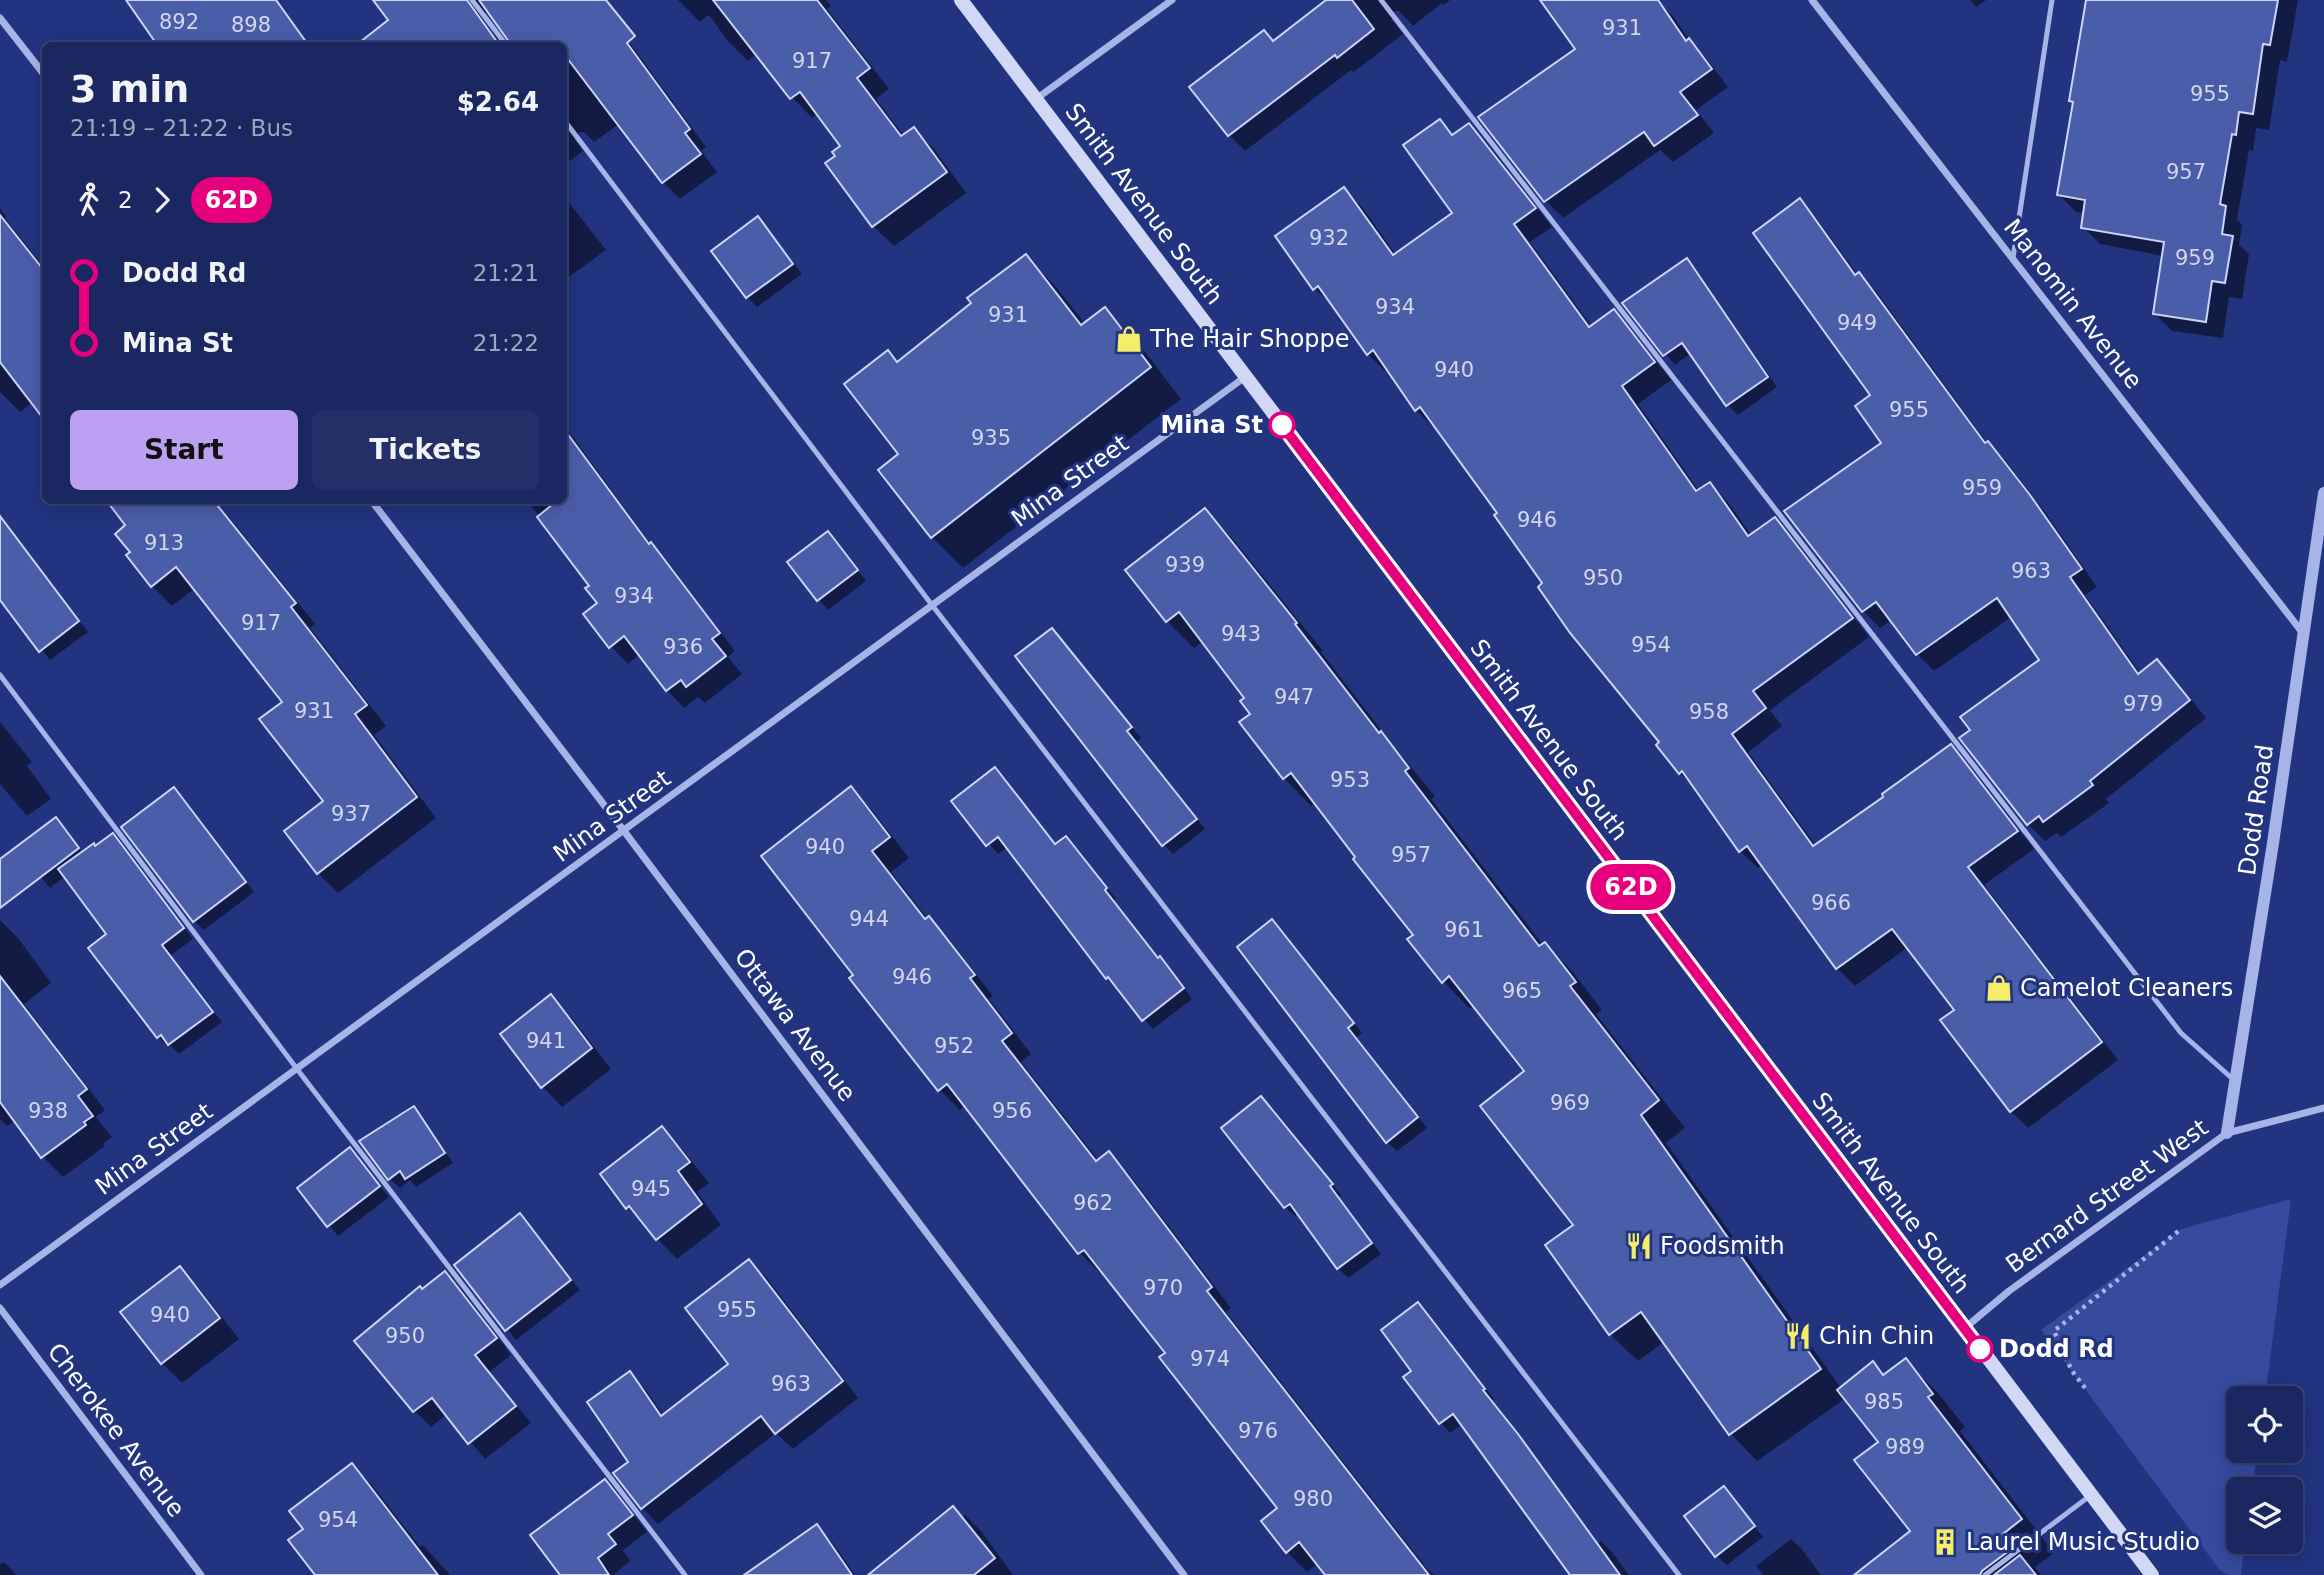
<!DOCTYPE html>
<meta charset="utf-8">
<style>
:root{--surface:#1a2760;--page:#232f66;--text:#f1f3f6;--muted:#9fa5bd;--line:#384475;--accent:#bca0f2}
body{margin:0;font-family:"DejaVu Sans",sans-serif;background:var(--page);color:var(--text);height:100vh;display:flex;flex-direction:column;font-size:26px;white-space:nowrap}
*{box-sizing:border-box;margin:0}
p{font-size:23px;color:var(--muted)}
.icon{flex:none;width:38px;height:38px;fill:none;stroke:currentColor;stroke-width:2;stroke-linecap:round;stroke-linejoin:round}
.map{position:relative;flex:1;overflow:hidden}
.details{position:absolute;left:42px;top:42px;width:525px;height:462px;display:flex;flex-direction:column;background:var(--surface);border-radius:10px;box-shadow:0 4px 18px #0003,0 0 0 2px var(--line)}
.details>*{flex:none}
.badge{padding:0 14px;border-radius:23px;font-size:24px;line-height:46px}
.tools{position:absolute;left:2226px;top:1386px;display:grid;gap:14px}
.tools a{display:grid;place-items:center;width:77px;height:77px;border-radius:10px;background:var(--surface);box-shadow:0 4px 18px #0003,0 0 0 2px var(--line);font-size:35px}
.map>.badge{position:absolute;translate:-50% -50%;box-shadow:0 0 0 4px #fff}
.legs{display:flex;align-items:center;gap:10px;height:77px;padding:0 28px;font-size:23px}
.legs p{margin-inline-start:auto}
.overview{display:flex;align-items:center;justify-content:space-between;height:119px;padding:0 28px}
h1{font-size:38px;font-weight:600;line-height:52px}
.action{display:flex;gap:14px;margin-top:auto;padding:14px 28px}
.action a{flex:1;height:80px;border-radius:10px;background:var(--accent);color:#111;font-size:28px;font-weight:600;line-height:80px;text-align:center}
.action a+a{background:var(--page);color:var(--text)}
ul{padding:0 28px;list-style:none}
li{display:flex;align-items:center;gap:24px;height:70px;font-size:26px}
li i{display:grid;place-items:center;width:10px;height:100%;margin:0 9px;background:currentColor}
li i::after{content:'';width:18px;height:18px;margin:-9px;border:5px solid;border-radius:50%;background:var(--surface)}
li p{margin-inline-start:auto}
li:first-child i{background:linear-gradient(#0000 50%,currentColor 0)}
li:last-child i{background:linear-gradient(currentColor 50%,#0000 0)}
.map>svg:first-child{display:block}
</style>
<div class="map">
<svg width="2324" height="1575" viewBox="0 0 2324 1575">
<rect width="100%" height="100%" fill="#223480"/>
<polygon fill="#364b9e" points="2291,1199 2265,1398 2238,1398 2238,1451 2258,1451 2252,1489 2238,1489 2238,1542 2245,1542 2241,1575 2229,1575 2219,1569 2041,1330 2181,1229"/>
<g fill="#0007">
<polygon points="127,0 262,0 289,21 311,46 161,46"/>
<polygon points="375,0 575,0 612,25 629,42 706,147 701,151 717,172 680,199 663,182 619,124 594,142 584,132 579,132 575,140 583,151 564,165 564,46 490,12 485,13 484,22 502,46 358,46 391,21"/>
<polygon points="678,0 826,0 831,6 827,9 889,89 876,99 904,136 914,129 934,149 966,193 894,246 873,226 827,164 838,156 842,146 818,113 812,118 792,97 757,54 748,61 728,41 709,15 700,22"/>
<polygon points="1329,0 1450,0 1444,5 1442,3 1413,26 1399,11 1394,11 1392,20 1403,34 1354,72 1351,70 1245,151 1229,135 1274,42"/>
<polygon points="1550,0 1656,0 1672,15 1691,42 1706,58 1728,87 1696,110 1714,133 1673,162 1660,150 1563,218 1546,201 1481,117 1577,49"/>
<polygon points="1970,0 1986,0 1977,7"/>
<polygon points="2086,0 2298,0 2287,62 2280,60 2269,130 2256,128 2253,151 2249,150 2237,219 2242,225 2239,245 2249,254 2242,299 2229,297 2223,338 2172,331 2155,314 2164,256 2100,244 2083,227 2085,213 2076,212 2059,195 2074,104 2071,101"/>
<polygon points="1440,121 1454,136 1469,125 1487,143 1552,227 1530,242 1592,327 1614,312 1631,329 1671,380 1638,404 1699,491 1710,484 1727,501 1752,536 1775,520 1792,537 1869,637 1770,710 1782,726 1748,752 1816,846 1886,797 1950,746 1968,764 2034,849 1984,885 2118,1060 2028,1128 2011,1111 1956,1010 1908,947 1855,986 1837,968 1763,864 1758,868 1740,851 1698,791 1680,773 1662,742 1545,583 1500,513 1436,426 1433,427 1416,410 1388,369 1385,371 1368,354 1333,305 1315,289 1344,189 1362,207 1396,255 1454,214"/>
<polygon points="567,200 606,250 566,279 564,276 564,202"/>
<polygon points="1799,201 1816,218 1858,275 1876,291 1987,443 2005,460 2047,515 2097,587 2085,595 2141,674 2157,661 2174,678 2206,718 2106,799 2109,803 2061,837 2057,833 2045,841 2028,824 1972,730 2042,661 2010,618 1934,671 1917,654 1892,620 1880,628 1863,611 1883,443 1872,396"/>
<polygon points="0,208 6,217 5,218 46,270 46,419 33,402 20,412 0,392"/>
<polygon points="758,218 767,228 802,274 757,307 747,297 714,251"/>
<polygon points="1026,256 1057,288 1085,324 1104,309 1136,340 1181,399 963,568 932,537 901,455 888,352 898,363 973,303"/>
<polygon points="1687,260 1696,270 1777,387 1738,415 1728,405 1691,353 1675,365 1625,304"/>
<polygon points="564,425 653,547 668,562 735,651 728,657 742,674 705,703 698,697 684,708 667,690 640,654 628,664 611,646 599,604 591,586 527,500 564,500"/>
<polygon points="212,500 229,517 315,624 310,628 386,726 374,735 436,818 338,893 318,873 326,801 285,702 195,588 172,606 152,586"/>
<polygon points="1205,511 1232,538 1323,651 1321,652 1395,748 1435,796 1431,799 1543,945 1545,944 1572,971 1602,1010 1596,1014 1685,1128 1666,1143 1841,1388 1873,1364 1885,1376 1905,1360 1938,1393 1965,1427 1960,1431 2054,1553 2035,1567 2041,1575 1877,1575 1912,1531 1880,1442 1846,1398 1757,1461 1730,1433 1664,1342 1638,1361 1610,1334 1527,1072 1474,1005 1470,1009 1443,981 1415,935 1316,802 1311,806 1284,778 1241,723 1253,714 1247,698 1203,641 1194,648 1167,621 1127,570"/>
<polygon points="0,518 88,632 50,660 0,597"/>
<polygon points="837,543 866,581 828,610 789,563"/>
<polygon points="1052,630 1141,738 1136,742 1205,829 1173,854 1163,844"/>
<polygon points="0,722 32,762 27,766 51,799 27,816 0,784"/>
<polygon points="1004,779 1056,845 1066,838 1076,848 1116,899 1113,901 1159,960 1170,968 1192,999 1153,1029 1107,977 1008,847 998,854 954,801"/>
<polygon points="174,789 184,799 254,892 204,930 194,921"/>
<polygon points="851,789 871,809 909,858 891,872 928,919 949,939 993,996 989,999 1031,1054 1021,1062 1099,1161 1108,1153 1129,1174 1231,1308 1226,1312 1428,1570 1434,1575 1326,1575 1318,1563 1307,1572 1287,1552 1279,1508 1167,1353 1103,1271 1100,1273 1080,1253 965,1105 960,1110 940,1090 855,976"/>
<polygon points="65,830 83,853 96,848 112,835 122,845 193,939 170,956 222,1022 179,1054 170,1045 168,1047 158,1037 109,934 65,876 50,888 18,848"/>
<polygon points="0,920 18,938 51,983 24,1004 105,1110 96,1117 112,1137 103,1144 105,1146 63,1177 43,1157 15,1120 7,1126 0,1119"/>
<polygon points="1272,922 1362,1033 1356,1038 1427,1128 1397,1151 1387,1142"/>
<polygon points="551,996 571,1017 611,1069 562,1107 542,1086"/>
<polygon points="414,1108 423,1118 453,1163 416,1187 410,1180 400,1188 390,1179"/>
<polygon points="1270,1108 1341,1195 1339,1197 1381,1254 1348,1278 1338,1268 1299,1213 1295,1216 1285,1207"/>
<polygon points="662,1128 682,1149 709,1183 697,1192 721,1225 677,1259 628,1208 602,1174"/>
<polygon points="350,1149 389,1197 338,1236 299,1188"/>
<polygon points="529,1225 580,1290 516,1340 456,1265"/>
<polygon points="749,1261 766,1277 858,1398 793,1449 776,1433 658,1524 642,1508 630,1462 630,1374 646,1390 664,1416 731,1365"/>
<polygon points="180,1268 200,1289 239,1339 182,1383 162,1363"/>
<polygon points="445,1273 461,1289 511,1355 489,1372 531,1423 485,1459 447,1414 431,1427 415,1411 422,1291"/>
<polygon points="1418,1304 1494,1399 1492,1401 1528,1446 1598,1543 1601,1541 1611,1551 1629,1575 1573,1575 1462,1424 1450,1433 1441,1423 1405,1377 1413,1371"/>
<polygon points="352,1465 372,1485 420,1547 423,1545 450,1575 319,1575 306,1529"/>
<polygon points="605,1481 620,1497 647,1532 623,1550 630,1561 613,1575 562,1575"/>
<polygon points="1733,1498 1763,1537 1727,1565 1717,1556"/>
<polygon points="965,1515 981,1531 1013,1575 871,1575"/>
<polygon points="816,1526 832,1542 855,1575 747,1575"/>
<polygon points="1791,1539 1801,1548 1821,1575 1763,1575 1756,1566"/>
<polygon points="4,1562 17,1575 0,1575 0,1564"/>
</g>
<g fill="#4a5da9" stroke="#cbd4f6" stroke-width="2">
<polygon points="126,0 276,0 309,46 158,46"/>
<polygon points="373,0 467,0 500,46 355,46 388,20"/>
<polygon points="479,0 606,0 635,36 627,43 690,129 685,133 701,154 662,183 564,54 564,46 512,46"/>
<polygon points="713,0 817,0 870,68 857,78 901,136 914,127 947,172 872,227 825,163 835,156 832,152 840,146 800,92 790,99"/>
<polygon points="1326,0 1352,0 1374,29 1337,58 1335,55 1228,136 1189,87 1264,30 1273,41"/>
<polygon points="1540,0 1658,0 1686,41 1689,38 1712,69 1680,92 1698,115 1654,146 1644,132 1544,202 1478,117 1575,49"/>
<polygon points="2086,0 2278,0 2270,45 2263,44 2253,114 2239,112 2236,135 2232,134 2220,204 2226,206 2222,234 2233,236 2225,283 2212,281 2206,322 2153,314 2164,242 2081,228 2085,200 2057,195 2073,102 2069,101"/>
<polygon points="1440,119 1452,135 1469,123 1536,208 1514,224 1589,327 1614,309 1655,362 1622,386 1696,491 1710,482 1748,536 1775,517 1853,618 1753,691 1766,708 1732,734 1813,846 1883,797 1882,794 1951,744 2018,831 1968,867 2102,1042 2010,1112 1940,1020 1954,1010 1892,929 1836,969 1747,846 1739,852 1682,771 1679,774 1656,745 1659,742 1570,633 1538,587 1542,583 1494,515 1497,513 1420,407 1415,411 1373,350 1367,355 1318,286 1313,290 1275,236 1344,187 1393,255 1452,213 1403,145"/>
<polygon points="1800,198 1855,275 1859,272 1985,443 1988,441 2030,495 2082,569 2070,577 2138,674 2157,659 2190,700 2090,781 2093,785 2043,822 2039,816 2027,825 1959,738 1970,730 1960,717 2039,660 1997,598 1916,655 1876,602 1862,612 1784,511 1881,443 1855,406 1870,395 1753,233"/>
<polygon points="0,215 46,273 46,422 0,362"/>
<polygon points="758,216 793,264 746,298 711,251"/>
<polygon points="1026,254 1081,325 1105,307 1151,367 931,538 878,470 898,454 844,384 888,350 897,362 971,303 967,298"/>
<polygon points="1687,258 1768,377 1726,406 1682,343 1663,356 1622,303"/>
<polygon points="564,429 649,544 651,542 720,633 712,639 726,656 686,687 681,680 666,691 624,636 609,648 583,614 597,603 585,588 589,586 537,517 558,500 564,500"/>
<polygon points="106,500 213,500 296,603 291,607 367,705 355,714 417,797 317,874 284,831 323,801 259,719 282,702 176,567 151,587 126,555 130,552 115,534 125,525"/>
<polygon points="1205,508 1297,623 1295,624 1379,733 1381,731 1409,768 1405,771 1539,946 1545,942 1576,982 1570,986 1659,1100 1641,1115 1821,1369 1729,1435 1641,1312 1609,1335 1545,1245 1573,1225 1480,1106 1524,1071 1449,976 1442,983 1407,939 1413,935 1353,859 1355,857 1291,773 1283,779 1239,722 1250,714 1240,701 1244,698 1179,612 1166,622 1125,570"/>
<polygon points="0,516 79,621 39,652 0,600"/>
<polygon points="828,531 858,570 817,601 787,562"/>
<polygon points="1052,628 1132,727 1127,731 1197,819 1162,846 1015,656"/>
<polygon points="995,767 1055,844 1066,836 1107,888 1105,890 1158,958 1160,956 1184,988 1142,1021 1108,977 1106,979 998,837 986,846 951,801"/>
<polygon points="851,786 890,837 872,851 925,919 929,916 975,975 970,978 1012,1033 1002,1041 1096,1161 1109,1151 1212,1287 1207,1291 1429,1575 1325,1575 1299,1542 1286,1553 1261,1521 1277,1508 1159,1357 1165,1353 1084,1250 1078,1254 947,1084 938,1091 849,978 853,975 761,856"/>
<polygon points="174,787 246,882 193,922 121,827"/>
<polygon points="56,817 79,848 0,908 0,859"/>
<polygon points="113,833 184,928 162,945 213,1012 168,1045 161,1035 157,1038 88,948 106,934 58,869 94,843 95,846"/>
<polygon points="1272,919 1354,1023 1348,1028 1418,1117 1386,1143 1237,947"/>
<polygon points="0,976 87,1089 78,1096 93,1116 84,1122 86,1125 41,1158 0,1102"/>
<polygon points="551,994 592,1048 541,1088 500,1034"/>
<polygon points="1261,1096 1333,1184 1330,1186 1372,1243 1337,1269 1290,1204 1284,1208 1221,1128"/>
<polygon points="414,1106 445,1153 405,1179 400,1171 388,1180 359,1141"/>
<polygon points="662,1126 690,1162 678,1171 702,1204 656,1240 629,1206 626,1209 600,1174"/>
<polygon points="350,1147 380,1186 327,1227 297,1188"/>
<polygon points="520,1213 571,1280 505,1331 454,1265"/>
<polygon points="749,1259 843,1381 775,1434 761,1416 641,1509 613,1473 628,1462 587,1402 630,1371 661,1416 728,1364 685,1308"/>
<polygon points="180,1266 220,1318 161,1364 120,1312"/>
<polygon points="445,1271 497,1338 475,1355 516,1406 468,1444 432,1398 413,1412 354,1341 420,1286 422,1289"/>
<polygon points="1418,1302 1485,1389 1483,1390 1518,1434 1620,1575 1570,1575 1453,1414 1439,1424 1403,1377 1411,1371 1381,1330"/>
<polygon points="1906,1358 1933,1394 1928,1397 2022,1519 2003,1534 2014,1547 1982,1571 1980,1575 1854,1575 1910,1531 1854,1460 1878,1442 1837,1390 1873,1361 1883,1375"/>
<polygon points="352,1463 438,1575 315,1575 288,1540 303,1529 289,1511"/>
<polygon points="605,1479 633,1515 608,1534 616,1544 598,1558 609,1575 560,1575 530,1535"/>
<polygon points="1724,1486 1755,1526 1715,1557 1684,1516"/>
<polygon points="953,1506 995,1558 974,1575 868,1575"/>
<polygon points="817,1524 852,1575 744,1575"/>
<polygon points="2020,1555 2036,1575 1994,1575"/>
</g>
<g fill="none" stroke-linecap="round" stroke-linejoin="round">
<polyline stroke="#a7b4e7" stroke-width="4.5" stroke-dasharray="3.5 5" stroke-linecap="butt" points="2085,1388 2072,1371 2054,1331 2181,1229"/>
<g stroke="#a7b4e7" stroke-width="5">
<polyline points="472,0 507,46"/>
<polyline points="1381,0 2181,1033 2235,1081"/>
<polyline points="564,120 932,605 1679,1575"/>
<polyline points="2013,258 2052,0"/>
<polyline points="0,675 297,1069 685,1575"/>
<polyline points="1985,1575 2091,1495"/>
</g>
<g stroke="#a7b4e7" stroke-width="7">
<polyline points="1812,0 2302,632"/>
<polyline points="0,18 46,77"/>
<polyline points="1036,99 1172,0"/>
<polyline points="371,500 624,831 1184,1575"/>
<polyline points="0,1285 1245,377"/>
<polyline points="0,1308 201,1575"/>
<polyline points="1966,1327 2009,1291 2227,1133 2324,1108"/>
</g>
<polyline stroke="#a7b4e7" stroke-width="12" points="2227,1133 2273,843 2324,493"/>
<polyline stroke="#d1d8f6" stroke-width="14" points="961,0 2152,1575"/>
</g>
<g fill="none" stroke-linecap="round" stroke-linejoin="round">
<defs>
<polyline id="line-1" points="1282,425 1980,1349"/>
</defs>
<use href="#line-1" stroke="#fff" stroke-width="16"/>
<use href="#line-1" stroke="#e6007e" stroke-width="10"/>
</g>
<defs>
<symbol id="shop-bare" viewBox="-9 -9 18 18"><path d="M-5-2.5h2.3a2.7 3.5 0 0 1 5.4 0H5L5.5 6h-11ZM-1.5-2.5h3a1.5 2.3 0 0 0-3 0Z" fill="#f3ed69" stroke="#223480" stroke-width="2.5" paint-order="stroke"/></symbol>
<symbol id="restaurant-bare" viewBox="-9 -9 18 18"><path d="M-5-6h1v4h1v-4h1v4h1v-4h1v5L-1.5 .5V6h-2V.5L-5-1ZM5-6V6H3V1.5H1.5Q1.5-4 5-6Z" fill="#f3ed69" stroke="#223480" stroke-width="2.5" paint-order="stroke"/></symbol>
<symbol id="building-bare" viewBox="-9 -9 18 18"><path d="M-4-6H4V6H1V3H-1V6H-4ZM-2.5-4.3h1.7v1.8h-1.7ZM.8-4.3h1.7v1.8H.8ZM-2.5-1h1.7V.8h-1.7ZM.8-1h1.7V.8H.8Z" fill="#f3ed69" stroke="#223480" stroke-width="2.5" paint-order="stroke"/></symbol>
</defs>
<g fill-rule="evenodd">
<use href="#shop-bare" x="1110" y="320" width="38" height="38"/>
<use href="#shop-bare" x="1980" y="969" width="38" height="38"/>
<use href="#restaurant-bare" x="1620" y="1227" width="38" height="38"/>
<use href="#restaurant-bare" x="1779" y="1317" width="38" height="38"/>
<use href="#building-bare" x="1926" y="1523" width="38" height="38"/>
</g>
<g fill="#fff" stroke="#e6007e" stroke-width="3.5">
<circle cx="1282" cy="425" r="12"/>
<circle cx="1980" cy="1349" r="12"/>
</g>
<g text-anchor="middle" stroke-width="6" stroke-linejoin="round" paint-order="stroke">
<g font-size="21" fill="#d2d6ea">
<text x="179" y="29">892</text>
<text x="251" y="32">898</text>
<text x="1622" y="35">931</text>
<text x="812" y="68">917</text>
<text x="2210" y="101">955</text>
<text x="2186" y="179">957</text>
<text x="1329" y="245">932</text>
<text x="2195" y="265">959</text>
<text x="1395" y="314">934</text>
<text x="1008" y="322">931</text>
<text x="1857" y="330">949</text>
<text x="1454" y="377">940</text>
<text x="1909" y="417">955</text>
<text x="991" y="445">935</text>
<text x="1982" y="495">959</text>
<text x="1537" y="527">946</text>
<text x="164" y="550">913</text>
<text x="1185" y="572">939</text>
<text x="2031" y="578">963</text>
<text x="1603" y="585">950</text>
<text x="634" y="603">934</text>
<text x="261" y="630">917</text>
<text x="1241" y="641">943</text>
<text x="1651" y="652">954</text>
<text x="683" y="654">936</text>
<text x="1294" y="704">947</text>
<text x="2143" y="711">979</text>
<text x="314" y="718">931</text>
<text x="1709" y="719">958</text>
<text x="1350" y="787">953</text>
<text x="351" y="821">937</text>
<text x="825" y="854">940</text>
<text x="1411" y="862">957</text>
<text x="1831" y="910">966</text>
<text x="869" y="926">944</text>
<text x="1464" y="937">961</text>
<text x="912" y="984">946</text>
<text x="1522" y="998">965</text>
<text x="546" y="1048">941</text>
<text x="954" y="1053">952</text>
<text x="1570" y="1110">969</text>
<text x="48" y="1118">938</text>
<text x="1012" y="1118">956</text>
<text x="651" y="1196">945</text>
<text x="1093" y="1210">962</text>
<text x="1163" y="1295">970</text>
<text x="737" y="1317">955</text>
<text x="170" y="1322">940</text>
<text x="405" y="1343">950</text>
<text x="1210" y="1366">974</text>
<text x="791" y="1391">963</text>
<text x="1884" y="1409">985</text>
<text x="1258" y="1438">976</text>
<text x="1905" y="1454">989</text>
<text x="1313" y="1506">980</text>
<text x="338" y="1527">954</text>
</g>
<g font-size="24" fill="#fff" stroke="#223480">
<text transform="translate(1144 204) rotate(53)" y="8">Smith Avenue South</text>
<text transform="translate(2073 304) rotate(52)" y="8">Manomin Avenue</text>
<text transform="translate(1070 481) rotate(-36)" y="8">Mina Street</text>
<text transform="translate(1549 740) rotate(53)" y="8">Smith Avenue South</text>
<text transform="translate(2256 810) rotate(-82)" y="8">Dodd Road</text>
<text transform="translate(612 816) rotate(-36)" y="8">Mina Street</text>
<text transform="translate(795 1025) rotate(53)" y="8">Ottawa Avenue</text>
<text transform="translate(154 1149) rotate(-36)" y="8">Mina Street</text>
<text transform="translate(1891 1193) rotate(53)" y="8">Smith Avenue South</text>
<text transform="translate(2107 1196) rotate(-36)" y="8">Bernard Street West</text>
<text transform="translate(116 1430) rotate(53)" y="8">Cherokee Avenue</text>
</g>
<g font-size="24" fill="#fff" stroke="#223480" text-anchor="start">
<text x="1150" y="347">The Hair Shoppe</text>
<text x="2020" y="996">Camelot Cleaners</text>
<text x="1660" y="1254">Foodsmith</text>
<text x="1819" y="1344">Chin Chin</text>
<text x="1966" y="1550">Laurel Music Studio</text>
</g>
<g font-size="24" font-weight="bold" fill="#fff" stroke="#223480" text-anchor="end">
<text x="1263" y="433">Mina St</text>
<text x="1999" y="1357" text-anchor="start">Dodd Rd</text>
</g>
</g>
</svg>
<div class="tools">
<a><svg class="icon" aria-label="locate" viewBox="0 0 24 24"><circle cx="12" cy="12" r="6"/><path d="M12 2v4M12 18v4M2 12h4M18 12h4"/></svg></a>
<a><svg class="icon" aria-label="layers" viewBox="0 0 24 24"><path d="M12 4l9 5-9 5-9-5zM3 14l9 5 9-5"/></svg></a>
</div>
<b class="badge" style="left:1631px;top:887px;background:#e6007e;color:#fff">62D</b>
<section class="details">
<div class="overview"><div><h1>3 min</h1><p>21:19 – 21:22 · Bus</p></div><b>$2.64</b></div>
<div class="legs"><svg class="icon" aria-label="walk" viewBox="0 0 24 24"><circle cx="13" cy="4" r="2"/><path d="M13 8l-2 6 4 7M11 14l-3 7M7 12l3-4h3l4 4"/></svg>2<svg class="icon" aria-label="forward" viewBox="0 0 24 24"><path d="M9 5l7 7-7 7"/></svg><b class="badge" style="background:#e6007e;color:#fff">62D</b></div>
<ul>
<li><i style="color:#e6007e"></i><b>Dodd Rd</b><p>21:21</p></li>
<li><i style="color:#e6007e"></i><b>Mina St</b><p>21:22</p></li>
</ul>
<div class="action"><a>Start</a><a>Tickets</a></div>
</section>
</div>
